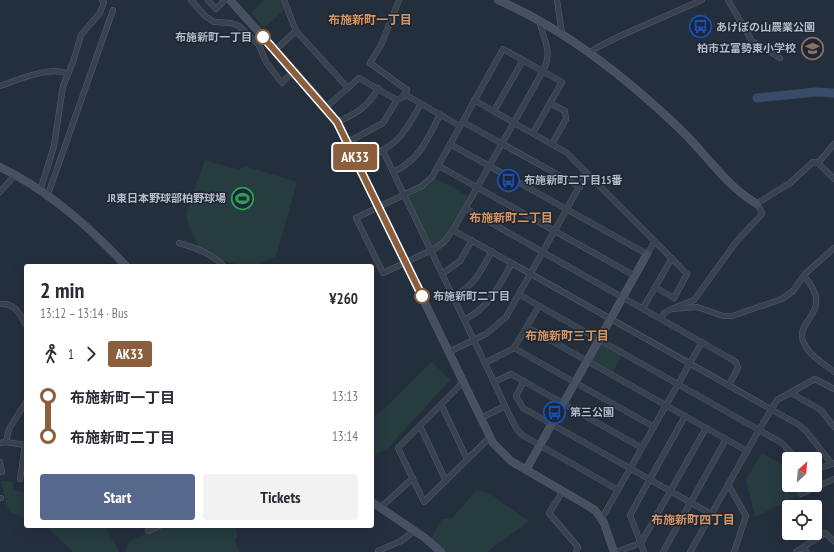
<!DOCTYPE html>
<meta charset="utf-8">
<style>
:root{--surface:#fff;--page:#f2f2f3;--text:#2b2b33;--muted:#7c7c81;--accent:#56698c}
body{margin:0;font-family:"PT Sans Narrow","Noto Sans JP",sans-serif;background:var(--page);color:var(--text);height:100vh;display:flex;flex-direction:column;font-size:15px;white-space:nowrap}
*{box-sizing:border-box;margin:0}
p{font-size:13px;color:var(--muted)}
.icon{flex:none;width:22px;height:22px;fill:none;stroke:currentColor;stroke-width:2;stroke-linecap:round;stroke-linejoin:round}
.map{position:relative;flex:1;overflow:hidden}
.sheet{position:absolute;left:24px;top:264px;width:350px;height:264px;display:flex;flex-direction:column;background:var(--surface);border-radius:4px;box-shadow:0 4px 16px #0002}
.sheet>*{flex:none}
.badge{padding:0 8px;border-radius:3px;font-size:14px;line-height:26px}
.needle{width:26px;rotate:26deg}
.tools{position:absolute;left:782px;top:452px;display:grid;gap:8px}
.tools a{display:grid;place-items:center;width:40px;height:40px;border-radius:4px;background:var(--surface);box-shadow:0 4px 16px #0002;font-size:20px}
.map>.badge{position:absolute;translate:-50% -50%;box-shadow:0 0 0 2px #fff}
.legs{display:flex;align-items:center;gap:6px;height:44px;padding:0 16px;font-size:13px}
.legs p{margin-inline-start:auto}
.headline{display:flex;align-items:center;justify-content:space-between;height:68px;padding:0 16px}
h1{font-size:22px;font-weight:600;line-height:30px}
.cta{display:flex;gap:8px;margin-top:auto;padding:8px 16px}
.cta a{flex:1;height:46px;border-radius:4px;background:var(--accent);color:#fff;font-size:16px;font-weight:600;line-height:46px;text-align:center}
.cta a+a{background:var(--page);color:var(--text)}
ul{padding:0 16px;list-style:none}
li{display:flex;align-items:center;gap:14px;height:40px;font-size:15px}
li i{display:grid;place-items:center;width:6px;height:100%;margin:0 5px;background:currentColor}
li i::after{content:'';width:10px;height:10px;margin:-5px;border:3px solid;border-radius:50%;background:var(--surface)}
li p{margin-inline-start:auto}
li:first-child i{background:linear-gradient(#0000 50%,currentColor 0)}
li:last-child i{background:linear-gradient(currentColor 50%,#0000 0)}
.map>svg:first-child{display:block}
</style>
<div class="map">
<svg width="834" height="552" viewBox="0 0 834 552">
<rect width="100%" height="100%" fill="#242f3e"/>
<g fill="#263c3f">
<polygon points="264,0 280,0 284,10 264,28 251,13"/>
<polygon points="205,160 239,170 245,166 297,182 276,256 254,266 246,266 215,259 200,250 189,226 186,213"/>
<path d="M435,178L468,196C459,213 451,236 433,247L408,199L409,196L431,184Z"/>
<polygon points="601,343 622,355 613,372 591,360"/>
<polygon points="432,362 450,380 387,449 375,454 372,465 372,420"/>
<path d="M762,453C777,462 789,466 789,485H795L801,494L755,517L746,480Z"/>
<polygon points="1,481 12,481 14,490 26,493 26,519 11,513 5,501 8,498 5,498"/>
<polygon points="477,490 489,493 529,521 487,552 445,552 431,539 442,519 452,518"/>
<polygon points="43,526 105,526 119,552 73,552 49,529"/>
<polygon points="164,526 235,526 238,538 235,539 239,552 125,552 129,541"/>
</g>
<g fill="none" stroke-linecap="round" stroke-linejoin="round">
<polyline stroke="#394c67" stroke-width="9" points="757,98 816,92 834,93"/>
<defs>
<g id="street">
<polyline points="191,0 205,16 214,22 231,23 239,26 259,45 266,62 282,83 293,71"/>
<polyline points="208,0 216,9 225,0"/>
<polyline points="284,0 296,31 348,88 359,78 397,100 406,95 460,126"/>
<polyline points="399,0 382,43 370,63 407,90 403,97"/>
<polyline points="557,0 562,34"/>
<polyline points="728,0 752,41 780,58"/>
<polyline points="275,50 296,31"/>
<polyline points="590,53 596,48 620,36 702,0"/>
<path d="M0,86C18,80 50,65 68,74"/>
<polyline points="474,100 567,153 687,274 674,298 655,287"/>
<polyline points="550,103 565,111 566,119 552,144"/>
<polyline points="326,107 348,88"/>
<polyline points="494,111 523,60"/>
<path d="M337,122C356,114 368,107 378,88"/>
<polyline points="463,122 580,187"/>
<path d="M533,133L562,82L503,49L432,177L422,186L356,218L383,273L436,248L444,242L453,230L543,71C553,52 544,40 539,20"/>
<polyline points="348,142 383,123 397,100"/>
<polyline points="450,144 647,254 655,241"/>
<polyline points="383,151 494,382"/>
<path d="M358,162C398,144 399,142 421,104"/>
<polyline points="818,163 834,144"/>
<polyline points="439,166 635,276"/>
<path d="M393,172C420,160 427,139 440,115"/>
<polyline points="40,191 54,146 63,86 73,62 81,35 100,13 104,2 102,0"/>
<polyline points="0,192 15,175"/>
<polyline points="47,197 113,10"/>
<polyline points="465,208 733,360 736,362 738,368 729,385"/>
<polyline points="453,230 799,425 806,431 832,464"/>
<path d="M179,243C193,247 214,254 223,266"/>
<polyline points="442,274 460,261 472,240"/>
<path d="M804,276C808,280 810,284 813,289C826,313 796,323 803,341C808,355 823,363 834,372"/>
<polyline points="520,295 759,430 777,400 815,379 834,389"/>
<path d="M453,296C475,286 480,272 492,251"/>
<path d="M0,304C15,303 19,313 26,325"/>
<polyline points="643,308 672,258"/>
<polyline points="671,309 694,300 697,296 736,242 762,214 762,212 757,204 759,202 790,183 813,162 818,163 834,179"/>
<polyline points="661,319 664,313 671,309 697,307 723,316 732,316 782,299 793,291 805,274 834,248"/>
<path d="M464,320C489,308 499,286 512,263"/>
<polyline points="527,327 747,451"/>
<polyline points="514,348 654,427"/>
<polyline points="449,352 486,334 506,317 587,173"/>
<polyline points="485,363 514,348 539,306"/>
<polyline points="524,381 516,396 523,408 711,514"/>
<polyline points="463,382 398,448 424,502 490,437"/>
<polyline points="791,393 821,410 834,427"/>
<polyline points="441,404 467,459"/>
<polyline points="505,406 494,382 511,374 642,448"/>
<polyline points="481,418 505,406 516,428 522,435 618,490"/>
<polyline points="420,426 446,481"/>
<polyline points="6,442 9,429 26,402"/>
<polyline points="0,443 6,442 25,445 20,479"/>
<polyline points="0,462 2,472"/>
<polyline points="815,470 834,463"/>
<polyline points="815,482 818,486 834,479"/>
<polyline points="728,484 746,516 734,552"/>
<polyline points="563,491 549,513 578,547 576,552"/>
<polyline points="801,494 818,486"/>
<polyline points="0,498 1,498"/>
<polyline points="380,508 413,478"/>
<polyline points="602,518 702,342"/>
<polyline points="148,531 159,526"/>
<polyline points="802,548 807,552"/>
<polyline points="378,552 378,551 401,541 414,531"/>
<polyline points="616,552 641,543 706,428"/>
<polyline points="644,552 630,515 685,416"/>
<polyline points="663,552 726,439"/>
<polyline points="690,552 759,430 782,443 797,459"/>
<polyline points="796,552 825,533 834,541"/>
</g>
<g id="secondary">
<polyline points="230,0 317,97 337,122 493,443 511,461 595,510 604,523 614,552"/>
<path d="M498,0C567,30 627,78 681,130C706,154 726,186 757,204"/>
<path d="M0,167C48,190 90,227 126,266"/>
<polyline points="526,470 647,254"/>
<polyline points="372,502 425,538 441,552"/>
</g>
</defs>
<use href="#street" stroke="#565f6c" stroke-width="6"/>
<use href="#secondary" stroke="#565f6c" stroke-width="8"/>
<use href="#street" stroke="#38414e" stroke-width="5"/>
<use href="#secondary" stroke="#465061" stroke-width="7"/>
</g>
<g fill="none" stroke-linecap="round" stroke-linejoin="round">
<defs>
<polyline id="line-1" points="263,37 337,122 422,296"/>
</defs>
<use href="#line-1" stroke="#fff" stroke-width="9"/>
<use href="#line-1" stroke="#8b5e3c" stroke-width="6"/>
</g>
<defs>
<symbol id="bus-ring" viewBox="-11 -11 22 22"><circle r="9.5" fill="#1d2633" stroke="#1a4fb4" stroke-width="1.5"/><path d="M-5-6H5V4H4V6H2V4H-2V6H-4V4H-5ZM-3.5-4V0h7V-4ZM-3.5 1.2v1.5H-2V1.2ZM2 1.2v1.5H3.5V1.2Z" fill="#1a4fb4"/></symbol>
<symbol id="school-ring" viewBox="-11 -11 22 22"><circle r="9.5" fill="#1d2633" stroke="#8d6e63" stroke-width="1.5"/><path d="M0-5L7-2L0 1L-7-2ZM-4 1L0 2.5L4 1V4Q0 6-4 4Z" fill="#8d6e63"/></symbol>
<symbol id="stadium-ring" viewBox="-11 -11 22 22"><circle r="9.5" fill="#1d2633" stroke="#2e9e5b" stroke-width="1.5"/><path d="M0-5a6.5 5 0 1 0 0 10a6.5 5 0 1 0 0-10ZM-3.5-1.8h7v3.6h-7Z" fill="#2e9e5b"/></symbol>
</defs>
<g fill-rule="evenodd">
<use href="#bus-ring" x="688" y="14" width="25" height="25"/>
<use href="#school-ring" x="800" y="36" width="25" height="25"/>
<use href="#bus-ring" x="496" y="168" width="25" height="25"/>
<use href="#stadium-ring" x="230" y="186" width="25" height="25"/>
<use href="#bus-ring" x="542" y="400" width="25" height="25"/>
</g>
<g fill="#fff" stroke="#8b5e3c" stroke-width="2">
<circle cx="263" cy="37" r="7"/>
<circle cx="422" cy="296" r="7"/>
</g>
<g text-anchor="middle" stroke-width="3" stroke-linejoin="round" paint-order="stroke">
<g font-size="11" font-weight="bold" fill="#b4bcc9" stroke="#1d2633" text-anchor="start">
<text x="716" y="31">あけぼの山農業公園</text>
<text x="796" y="52" text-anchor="end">柏市立富勢東小学校</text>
<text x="524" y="184">布施新町二丁目15番</text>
<text x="226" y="202" text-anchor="end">JR東日本野球部柏野球場</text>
<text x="570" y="416">第三公園</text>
</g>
<g font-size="11" font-weight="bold" fill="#b4bcc9" stroke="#1d2633" text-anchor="end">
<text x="252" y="41">布施新町一丁目</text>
<text x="433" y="300" text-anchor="start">布施新町二丁目</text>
</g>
<g font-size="12" font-weight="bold" fill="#d59563" stroke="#1d2633">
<text x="370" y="24">布施新町一丁目</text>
<text x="511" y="222">布施新町二丁目</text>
<text x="567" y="340">布施新町三丁目</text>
<text x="693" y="524">布施新町四丁目</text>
</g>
</g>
</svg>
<div class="tools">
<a><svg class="needle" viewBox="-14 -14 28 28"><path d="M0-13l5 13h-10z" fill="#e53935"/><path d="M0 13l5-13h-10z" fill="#7c7c81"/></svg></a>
<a><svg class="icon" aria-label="locate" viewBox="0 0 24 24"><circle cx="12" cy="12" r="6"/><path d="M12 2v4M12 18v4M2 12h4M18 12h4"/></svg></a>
</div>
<b class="badge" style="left:355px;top:157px;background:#8b5e3c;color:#fff">AK33</b>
<section class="sheet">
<div class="headline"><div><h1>2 min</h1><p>13:12 – 13:14 · Bus</p></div><b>¥260</b></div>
<div class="legs"><svg class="icon" aria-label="walk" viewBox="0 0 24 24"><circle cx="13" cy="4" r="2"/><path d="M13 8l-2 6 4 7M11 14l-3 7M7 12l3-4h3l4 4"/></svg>1<svg class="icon" aria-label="forward" viewBox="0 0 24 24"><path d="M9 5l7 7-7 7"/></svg><b class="badge" style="background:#8b5e3c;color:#fff">AK33</b></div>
<ul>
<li><i style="color:#8b5e3c"></i><b>布施新町一丁目</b><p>13:13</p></li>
<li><i style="color:#8b5e3c"></i><b>布施新町二丁目</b><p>13:14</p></li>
</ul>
<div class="cta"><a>Start</a><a>Tickets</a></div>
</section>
</div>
